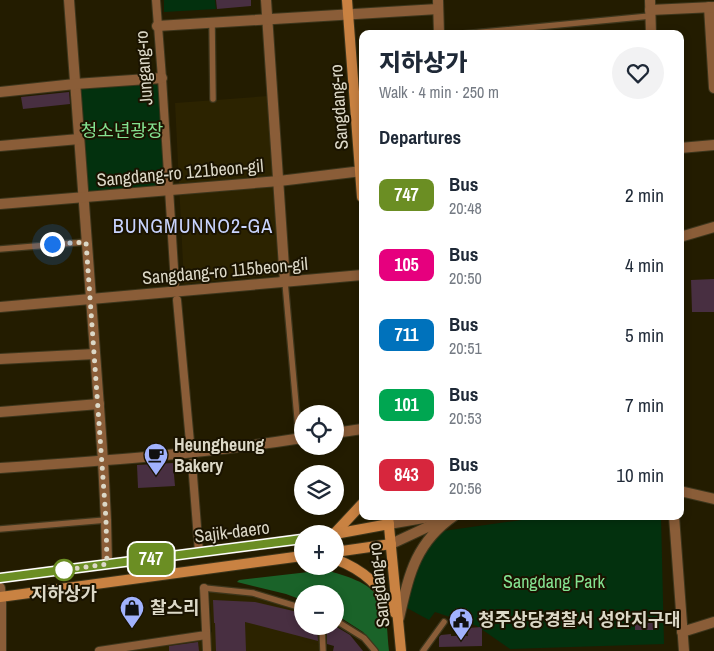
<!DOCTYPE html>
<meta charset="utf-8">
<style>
:root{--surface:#fff;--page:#f2f2f3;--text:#1f2937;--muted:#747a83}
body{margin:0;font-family:"Archivo Narrow","Noto Sans KR",sans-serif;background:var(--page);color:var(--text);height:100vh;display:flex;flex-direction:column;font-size:19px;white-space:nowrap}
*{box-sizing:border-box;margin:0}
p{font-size:16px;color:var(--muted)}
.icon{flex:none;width:28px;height:28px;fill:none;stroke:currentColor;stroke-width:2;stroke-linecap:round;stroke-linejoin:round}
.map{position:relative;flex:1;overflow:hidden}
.side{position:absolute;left:359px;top:30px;width:325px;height:490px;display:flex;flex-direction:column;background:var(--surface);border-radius:10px;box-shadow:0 2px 8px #0003}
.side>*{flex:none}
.badge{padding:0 10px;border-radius:8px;font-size:18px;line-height:32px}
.controls{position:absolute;left:294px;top:405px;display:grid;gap:10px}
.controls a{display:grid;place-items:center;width:50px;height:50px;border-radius:50%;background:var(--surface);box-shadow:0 2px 8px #0003;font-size:25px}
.you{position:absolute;width:25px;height:25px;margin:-12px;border:4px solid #fff;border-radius:50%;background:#1a73e8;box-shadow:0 0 0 8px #1a73e833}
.map>.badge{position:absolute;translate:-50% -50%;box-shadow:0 0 0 2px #fff}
h2{padding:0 20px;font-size:19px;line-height:45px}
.round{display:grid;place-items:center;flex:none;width:52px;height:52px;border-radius:26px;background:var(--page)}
.overview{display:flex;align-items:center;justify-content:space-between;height:85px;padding:0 20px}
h1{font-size:24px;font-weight:800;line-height:38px}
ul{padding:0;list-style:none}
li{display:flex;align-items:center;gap:15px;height:70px;padding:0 20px}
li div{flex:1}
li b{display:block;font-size:19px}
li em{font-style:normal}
li .badge{min-width:55px;font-weight:700;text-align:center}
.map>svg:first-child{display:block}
</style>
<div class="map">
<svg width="714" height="651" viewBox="0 0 714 651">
<rect width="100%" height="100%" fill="#231c00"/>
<g fill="#2c2300">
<polygon points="268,96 281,275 184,284 175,103"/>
<polygon points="209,585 250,590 302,605 302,626 320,626 320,651 111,651 212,632"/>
</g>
<g fill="#03310e">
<polygon points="164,0 215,0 216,9 164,12"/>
<polygon points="151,82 160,87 167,176 161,187 86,195 77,86"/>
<path d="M550,516H661L664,644L510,649L477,626L435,612L429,620L407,608C408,587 420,554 433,538C436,535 440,533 443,531Z"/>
</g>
<path fill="#1a6329" d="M326,570C344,576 370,581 380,600C388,615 387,635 389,651H379L363,632L335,614V594H302V600L286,594L237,582L239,580Z"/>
<g fill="#482f41">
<polygon points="216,0 251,0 251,6 217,9"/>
<polygon points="69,92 70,104 23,109 21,97"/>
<polygon points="714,279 714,312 692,312 691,280"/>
<polygon points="173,463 175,486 138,488 137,465"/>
<polygon points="213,600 255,602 302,613 302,626 317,626 318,641 245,622 246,651 216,651 215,623 214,623"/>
<rect x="635" y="618" width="18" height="12"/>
<polygon points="327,626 335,626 350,635 363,651 333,651 334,646 327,644"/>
<polygon points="482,627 482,646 439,647 439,637 441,635 451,634 451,636 468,636 467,628"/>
<polygon points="198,642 199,651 169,651 169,646"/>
</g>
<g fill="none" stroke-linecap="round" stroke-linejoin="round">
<defs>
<g id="service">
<polyline points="212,22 213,99"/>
<polyline points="463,34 650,16"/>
<polyline points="0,249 86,242"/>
<polyline points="285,282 299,439"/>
<polyline points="0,529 106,520"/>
<polyline points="204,588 253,593 302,608"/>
<polyline points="335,620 364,638 375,651"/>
<polyline points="322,626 323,651"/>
<polyline points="423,651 444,622"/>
</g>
<g id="pedestrian">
<polyline points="156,0 162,78 175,284"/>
<polyline points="177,300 190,442"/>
<polyline points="192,463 199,552"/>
<polyline points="204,588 207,651"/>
<polyline points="99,651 206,635"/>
</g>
<g id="minor">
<polyline points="69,0 103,461 106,520 107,564"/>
<polyline points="266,0 285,282"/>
<polyline points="438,0 439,34"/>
<polyline points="650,0 651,34"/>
<polyline points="709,7 714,88"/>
<polyline points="650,10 714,7"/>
<polyline points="157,26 438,9"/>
<polyline points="0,92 75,84 162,78"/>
<polyline points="0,146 79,139"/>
<polyline points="680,148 714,145"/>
<polyline points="0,204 279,181 362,171"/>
<polyline points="680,237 714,227"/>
<polyline points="0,307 362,275"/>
<polyline points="0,359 95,354"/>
<polyline points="0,412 99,404"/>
<polyline points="335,433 362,429"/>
<path d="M0,468C101,461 202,454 302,438"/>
<polyline points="674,516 684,651"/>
<polyline points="389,524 435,516"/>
<polyline points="391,544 449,517"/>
<polyline points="0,588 1,597 1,651"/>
<polyline points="682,632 714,622"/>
</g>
<g id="tertiary">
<polyline points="680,491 714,499"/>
<path d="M399,618C409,575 415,543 454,516"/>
</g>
<g id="secondary">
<polyline points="347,0 362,197"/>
<polyline points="388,516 401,651"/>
<polyline points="334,534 362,504"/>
<polyline points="335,534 389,524"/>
<polyline points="335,552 391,544"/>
<path d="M335,559C364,570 381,586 395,613"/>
<polyline points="0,578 302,539"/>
<polyline points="0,597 302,556"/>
</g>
</defs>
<use href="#service" stroke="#3d361c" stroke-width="8"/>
<use href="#pedestrian" stroke="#3d361c" stroke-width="10"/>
<use href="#minor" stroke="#3d361c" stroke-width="12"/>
<use href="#tertiary" stroke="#3d361c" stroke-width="12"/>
<use href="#secondary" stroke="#3d361c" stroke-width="12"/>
<use href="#service" stroke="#8a5d38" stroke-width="5.5"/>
<use href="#pedestrian" stroke="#8a5d38" stroke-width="8"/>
<use href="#minor" stroke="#8a5d38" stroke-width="10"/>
<use href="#tertiary" stroke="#8a5d38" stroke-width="10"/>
<use href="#secondary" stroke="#c98242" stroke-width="10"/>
</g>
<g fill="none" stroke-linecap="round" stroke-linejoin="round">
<defs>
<polyline id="line" points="0,578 302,539"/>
</defs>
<use href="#line" stroke="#fff" stroke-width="11"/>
<use href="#line" stroke="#6b8e23" stroke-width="8"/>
<polyline stroke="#dcd8c7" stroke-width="5" stroke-dasharray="0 9" points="52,244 86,242 106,520 107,564 64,570"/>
</g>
<defs>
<symbol id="cafe-pin" viewBox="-11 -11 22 30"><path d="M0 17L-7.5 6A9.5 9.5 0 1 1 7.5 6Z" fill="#a1b2fd" stroke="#1a1300"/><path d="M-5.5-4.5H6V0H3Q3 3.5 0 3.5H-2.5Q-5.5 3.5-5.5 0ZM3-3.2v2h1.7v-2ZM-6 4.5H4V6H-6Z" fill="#111"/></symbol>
<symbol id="shop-pin" viewBox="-11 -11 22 30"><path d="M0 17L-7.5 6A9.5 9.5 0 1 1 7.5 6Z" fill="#a1b2fd" stroke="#1a1300"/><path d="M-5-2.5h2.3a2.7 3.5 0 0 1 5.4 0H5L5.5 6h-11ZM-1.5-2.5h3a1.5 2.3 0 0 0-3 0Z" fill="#111"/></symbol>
<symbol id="civic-pin" viewBox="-11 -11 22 30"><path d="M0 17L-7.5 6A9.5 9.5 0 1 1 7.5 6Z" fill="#a1b2fd" stroke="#1a1300"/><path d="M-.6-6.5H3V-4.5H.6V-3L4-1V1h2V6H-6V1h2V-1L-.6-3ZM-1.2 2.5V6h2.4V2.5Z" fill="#111"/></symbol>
</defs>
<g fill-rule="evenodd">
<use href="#cafe-pin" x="142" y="441" width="28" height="38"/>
<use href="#shop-pin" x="118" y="594" width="28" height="38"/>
<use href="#civic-pin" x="447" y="606" width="28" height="38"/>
</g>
<circle fill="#fff" stroke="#6b8e23" stroke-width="2.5" cx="64" cy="570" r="10"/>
<g text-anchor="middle" stroke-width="4" stroke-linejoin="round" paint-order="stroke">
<g font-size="18" fill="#dcd8c7" stroke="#1a1300">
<text transform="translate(144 68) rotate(-94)" y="6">Jungang-ro</text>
<text transform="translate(339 107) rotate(-94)" y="6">Sangdang-ro</text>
<text transform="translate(180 173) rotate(-5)" y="6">Sangdang-ro 121beon-gil</text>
<text transform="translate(225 271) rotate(-5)" y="6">Sangdang-ro 115beon-gil</text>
<text transform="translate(232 532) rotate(-7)" y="6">Sajik-daero</text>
<text transform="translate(379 585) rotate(-96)" y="6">Sangdang-ro</text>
</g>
<g font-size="18" fill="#84e290" stroke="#1a1300">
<text x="122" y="137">청소년광장</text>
<text x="554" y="588">Sangdang Park</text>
</g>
<g font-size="18" font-weight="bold" fill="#dcd8c7" stroke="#1a1300" text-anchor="start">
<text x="174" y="451">Heungheung<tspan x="174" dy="21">Bakery</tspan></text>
<text x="150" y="614">찰스리</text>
<text x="478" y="626">청주상당경찰서 성안지구대</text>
</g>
<g font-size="18" font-weight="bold" fill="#dcd8c7" stroke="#1a1300">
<text x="64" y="600">지하상가</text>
</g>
<g font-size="20" letter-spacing="1" fill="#c9d4fe" stroke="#1a1300">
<text x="193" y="233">BUNGMUNNO2-GA</text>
</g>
</g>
</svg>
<div class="controls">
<a><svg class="icon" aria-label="locate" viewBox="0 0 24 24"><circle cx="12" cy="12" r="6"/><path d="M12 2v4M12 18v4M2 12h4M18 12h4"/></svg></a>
<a><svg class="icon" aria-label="layers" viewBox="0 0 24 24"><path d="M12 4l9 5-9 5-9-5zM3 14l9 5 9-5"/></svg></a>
<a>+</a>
<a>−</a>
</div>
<div class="you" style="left:52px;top:244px"></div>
<b class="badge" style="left:151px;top:559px;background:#6b8e23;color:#fff">747</b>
<section class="side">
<div class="overview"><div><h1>지하상가</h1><p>Walk · 4 min · 250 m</p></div><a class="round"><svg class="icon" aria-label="heart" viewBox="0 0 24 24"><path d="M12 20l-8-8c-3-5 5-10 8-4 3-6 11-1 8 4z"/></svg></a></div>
<h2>Departures</h2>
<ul>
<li><span class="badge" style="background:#6b8e23;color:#fff">747</span><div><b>Bus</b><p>20:48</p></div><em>2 min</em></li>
<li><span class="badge" style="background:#e6007e;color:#fff">105</span><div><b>Bus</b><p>20:50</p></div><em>4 min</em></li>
<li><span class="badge" style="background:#0072bc;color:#fff">711</span><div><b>Bus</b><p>20:51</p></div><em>5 min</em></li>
<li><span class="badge" style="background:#00a651;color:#fff">101</span><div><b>Bus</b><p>20:53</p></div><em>7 min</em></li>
<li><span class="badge" style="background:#d7263d;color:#fff">843</span><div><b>Bus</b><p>20:56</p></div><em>10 min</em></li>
</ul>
</section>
</div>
